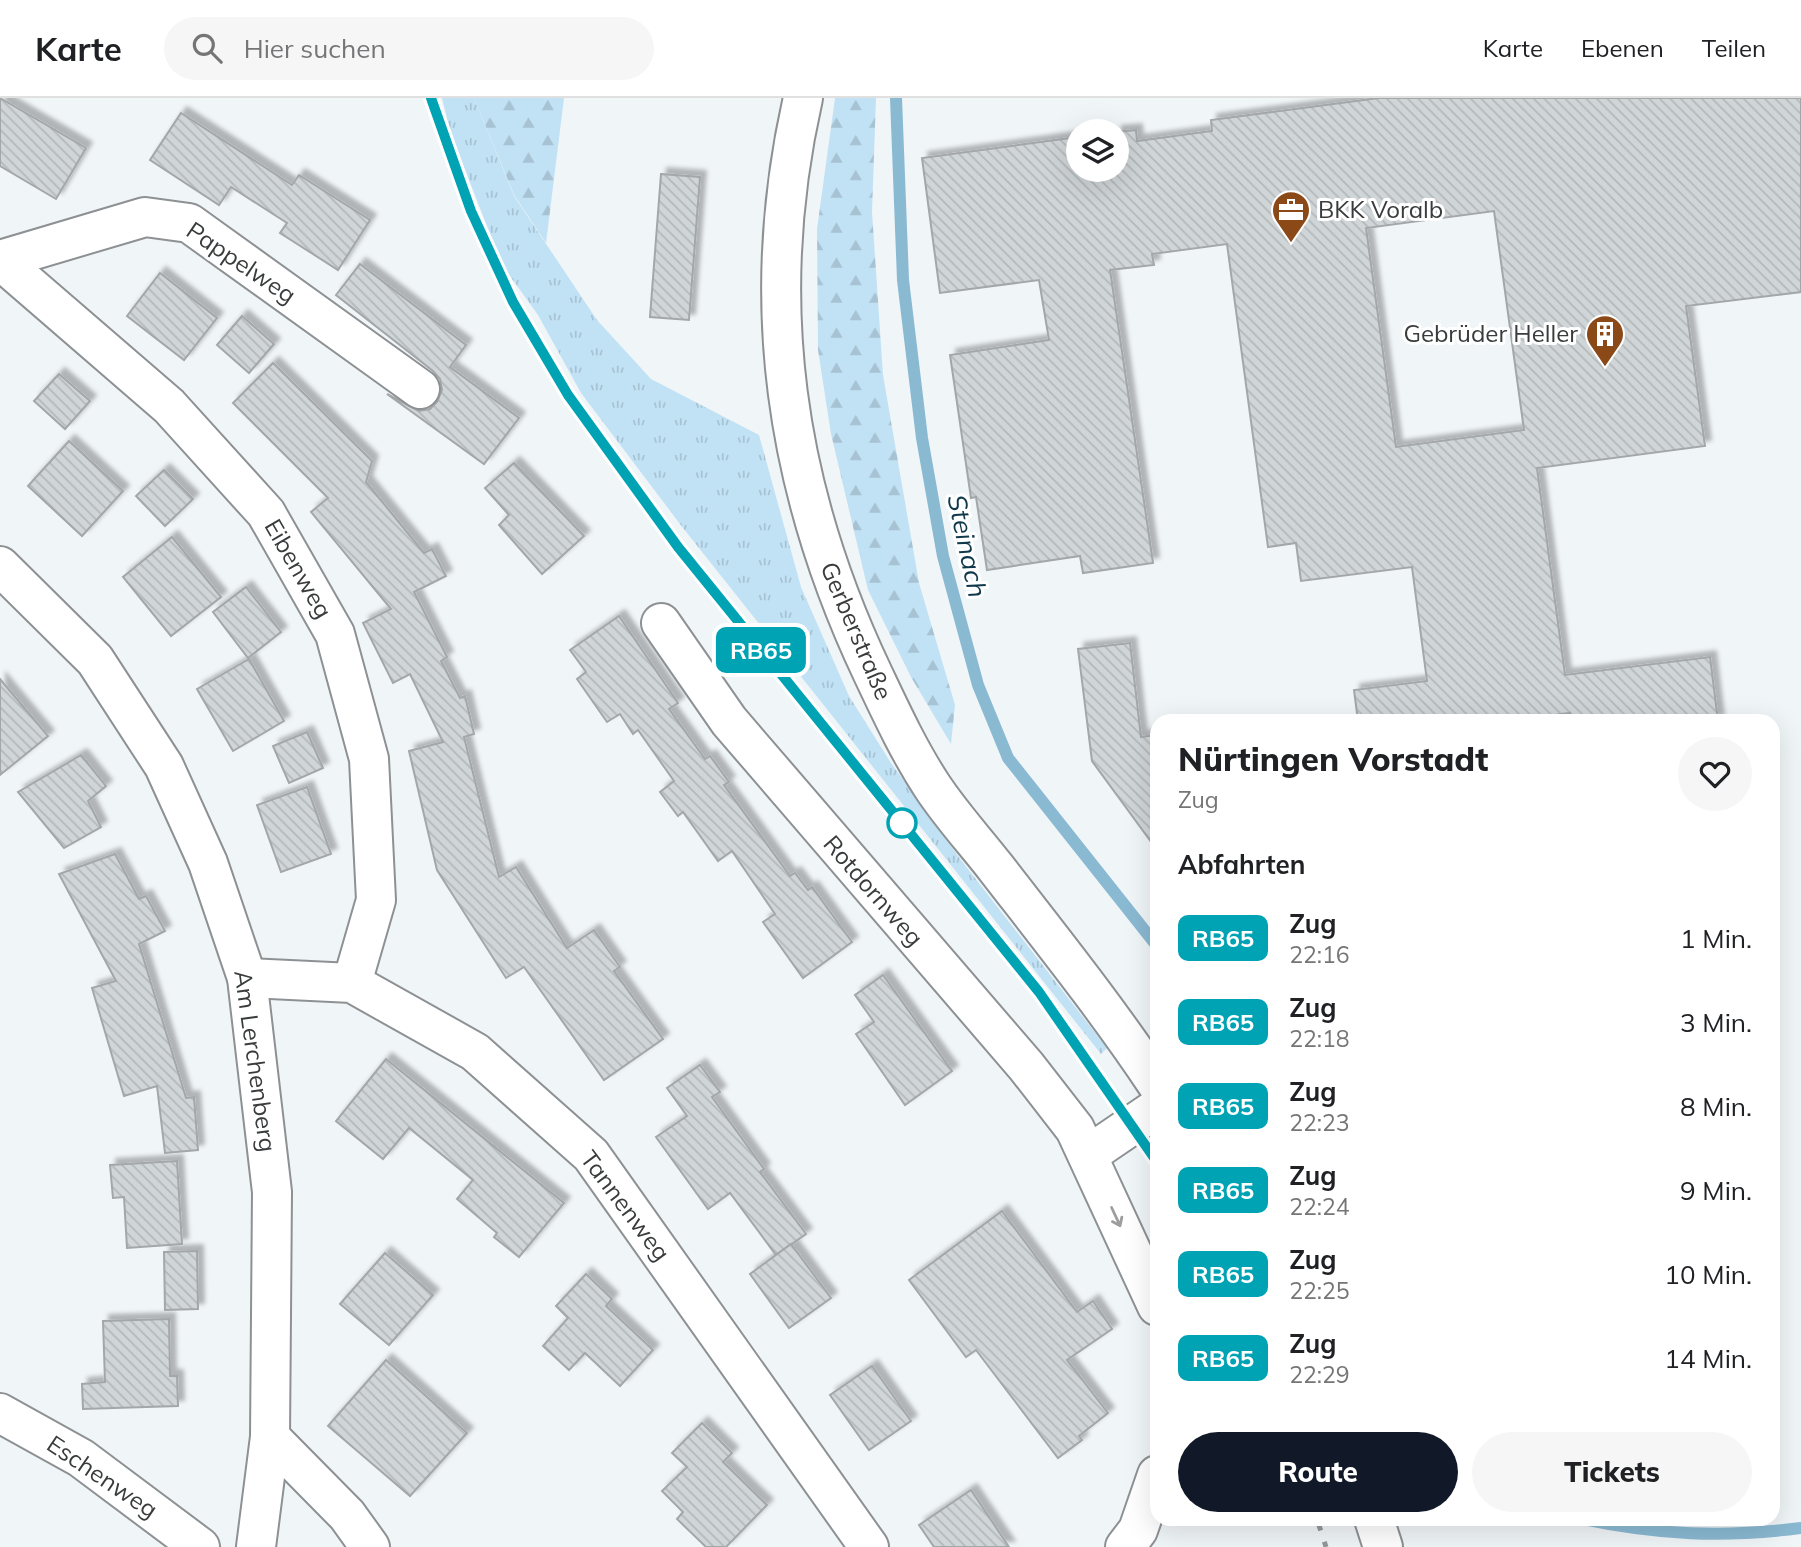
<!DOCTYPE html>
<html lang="de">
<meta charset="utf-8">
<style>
:root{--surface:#fff;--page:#f6f6f6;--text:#202124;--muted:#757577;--line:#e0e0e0;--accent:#111827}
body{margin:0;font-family:Mulish,sans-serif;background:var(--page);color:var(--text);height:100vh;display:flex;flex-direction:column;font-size:26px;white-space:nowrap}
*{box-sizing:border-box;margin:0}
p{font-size:23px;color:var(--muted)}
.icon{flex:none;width:38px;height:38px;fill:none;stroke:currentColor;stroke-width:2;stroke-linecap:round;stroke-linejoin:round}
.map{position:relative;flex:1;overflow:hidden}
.side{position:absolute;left:1150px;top:616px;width:630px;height:812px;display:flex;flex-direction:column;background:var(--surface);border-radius:21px;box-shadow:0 7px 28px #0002}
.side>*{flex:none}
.badge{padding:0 14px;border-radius:10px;font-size:24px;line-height:46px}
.tools{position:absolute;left:1066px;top:21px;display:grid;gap:14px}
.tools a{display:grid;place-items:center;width:63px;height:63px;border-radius:50%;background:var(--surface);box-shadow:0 7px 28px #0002;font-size:35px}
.map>.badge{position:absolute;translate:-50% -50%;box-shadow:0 0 0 4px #fff}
h2{padding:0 28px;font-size:26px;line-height:63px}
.round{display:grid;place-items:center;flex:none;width:74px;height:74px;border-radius:37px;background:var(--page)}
.summary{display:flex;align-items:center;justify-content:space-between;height:119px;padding:0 28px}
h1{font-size:33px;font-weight:800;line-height:52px}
.primary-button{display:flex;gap:14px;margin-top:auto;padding:14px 28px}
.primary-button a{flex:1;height:80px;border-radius:42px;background:var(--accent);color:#fff;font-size:28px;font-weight:800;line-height:80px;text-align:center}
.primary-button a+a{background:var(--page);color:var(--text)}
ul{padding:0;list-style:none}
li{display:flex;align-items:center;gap:21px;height:84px;padding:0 28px}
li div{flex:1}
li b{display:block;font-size:26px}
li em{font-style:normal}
li .badge{min-width:77px;font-weight:700;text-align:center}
header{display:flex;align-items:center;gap:42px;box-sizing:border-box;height:98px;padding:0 35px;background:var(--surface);border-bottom:2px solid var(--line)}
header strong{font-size:33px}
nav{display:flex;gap:38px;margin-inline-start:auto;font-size:24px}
.search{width:490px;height:63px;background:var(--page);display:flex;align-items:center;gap:18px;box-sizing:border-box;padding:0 24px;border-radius:38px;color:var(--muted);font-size:26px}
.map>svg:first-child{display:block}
</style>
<header>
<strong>Karte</strong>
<div class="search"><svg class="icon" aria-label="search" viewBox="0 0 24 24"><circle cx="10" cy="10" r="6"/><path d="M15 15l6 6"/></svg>Hier suchen</div>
<nav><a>Karte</a><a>Ebenen</a><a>Teilen</a></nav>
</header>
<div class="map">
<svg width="1801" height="1449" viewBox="0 0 1801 1449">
<defs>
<pattern id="grass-tufts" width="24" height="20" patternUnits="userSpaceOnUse" patternTransform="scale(1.75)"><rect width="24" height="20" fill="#c1e2f5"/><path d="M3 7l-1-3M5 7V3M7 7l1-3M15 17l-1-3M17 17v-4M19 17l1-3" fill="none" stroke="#a7c3d3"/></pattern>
<pattern id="forest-firs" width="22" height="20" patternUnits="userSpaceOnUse" patternTransform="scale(1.75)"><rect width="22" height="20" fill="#c1e2f5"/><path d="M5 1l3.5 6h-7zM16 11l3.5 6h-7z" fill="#a7c3d3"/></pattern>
<pattern id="building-back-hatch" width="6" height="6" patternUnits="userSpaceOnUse" patternTransform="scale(1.75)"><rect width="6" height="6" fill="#d0d5d8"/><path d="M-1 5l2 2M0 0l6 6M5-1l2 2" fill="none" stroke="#b3b8ba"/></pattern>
<filter id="shadow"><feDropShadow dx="6" dy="-6" stdDeviation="2" flood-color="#0004"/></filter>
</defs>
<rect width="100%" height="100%" fill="#f0f5f8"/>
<polygon fill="url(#grass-tufts)" points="442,0 474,0 514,98 597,222 651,281 759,337 801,489 849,598 891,665 961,762 1107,950 1101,956 683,430 581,295 538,217 502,167 450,33"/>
<g fill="url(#forest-firs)">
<polygon points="474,0 564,0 546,145 514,97"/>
<polygon points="835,0 876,0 872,114 883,277 919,485 955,607 951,646 911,579 868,492 831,336 818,252 817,131"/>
</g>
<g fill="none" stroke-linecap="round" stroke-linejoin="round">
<g stroke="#8ab9d2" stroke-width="12">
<polyline points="896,0 903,182 922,340 943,458 978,587 1008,660 1157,848"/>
<path d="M1582,1421C1658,1437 1723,1440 1801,1430"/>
</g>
</g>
<g fill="url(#building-back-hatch)" stroke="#a3a7aa" stroke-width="2" fill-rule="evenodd" filter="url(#shadow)">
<polygon points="0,0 86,50 56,101 0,68"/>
<path d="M1379,0H1801V194L1686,208L1705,348L1537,370L1565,577L1710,559L1718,623H1571L1570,615L1511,623H1358L1354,592L1427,583L1412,469L1301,483L1296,445L1268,449L1227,146L1152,156L1154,167L1110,172L1153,465L1083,475L1080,458L987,472L976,399L971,400L950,257L1049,242L1039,182L940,195L922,60L1078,39V72H1116V34L1136,32L1137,43L1212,33L1211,22ZM1494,113L1524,332L1396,349L1366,130Z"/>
<polygon points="181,15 292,87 299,77 370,122 338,172 280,135 287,125 231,89 219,107 150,62"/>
<polygon points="661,76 700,79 689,222 650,219"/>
<polygon points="360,166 466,247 450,269 519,320 484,366 387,296 419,313 430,311 437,304 442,292 440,281 433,273 336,197"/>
<polygon points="160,175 217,220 184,262 127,218"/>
<polygon points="242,218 274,246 249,275 217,247"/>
<polygon points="273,265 372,363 366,384 424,455 432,451 446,478 414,494 447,559 441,563 460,600 465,598 474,636 464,639 499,779 516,769 567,850 594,832 620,869 614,873 663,941 604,982 524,869 506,880 437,772 409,653 443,644 410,576 393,585 363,525 391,511 311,414 328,400 233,305"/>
<polygon points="59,276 90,303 65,331 34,303"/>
<polygon points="69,343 123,393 82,438 28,388"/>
<polygon points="514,365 584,438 542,476 499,427 509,417 485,390"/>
<polygon points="164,372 193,401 165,428 136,398"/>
<polygon points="172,439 221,499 171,538 123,479"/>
<polygon points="246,489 281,534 248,560 213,514"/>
<polygon points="619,518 678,605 669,611 705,661 710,658 729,684 724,687 790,778 795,775 808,792 812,789 852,844 803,880 763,824 775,816 732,753 718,763 683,714 678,718 660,694 674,683 638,632 633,636 620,616 607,624 577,581 586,574 570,552"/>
<polygon points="1130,545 1141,639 1157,637 1157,752 1092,663 1078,551"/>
<polygon points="249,561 284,623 233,653 197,591"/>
<polygon points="0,581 48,638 0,677"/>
<polygon points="307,634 323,670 289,685 273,648"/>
<polygon points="81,657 106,688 88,703 101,729 64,750 18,694"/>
<polygon points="307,689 331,756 281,774 257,707"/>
<polygon points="115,756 139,801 146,798 165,833 139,846 186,1000 194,999 198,1052 165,1055 157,988 124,998 92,890 116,883 59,776"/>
<polygon points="883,877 952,973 905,1007 856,936 874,924 855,897"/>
<polygon points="386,961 564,1105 519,1159 494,1139 497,1135 457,1101 473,1082 409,1030 383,1061 336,1023"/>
<polygon points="700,967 720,994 712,999 764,1071 760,1074 806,1136 776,1157 730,1095 708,1111 656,1039 687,1018 667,990"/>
<polygon points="177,1063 182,1146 127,1150 124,1099 113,1100 110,1067"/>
<polygon points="1002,1113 1077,1214 1093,1203 1112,1231 1067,1262 1108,1315 1079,1338 1082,1342 1058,1360 976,1252 966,1259 909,1182"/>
<polygon points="791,1146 831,1200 789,1230 750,1176"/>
<polygon points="197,1153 198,1211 165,1212 164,1154"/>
<polygon points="385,1155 433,1197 389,1247 340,1206"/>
<polygon points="586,1176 612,1201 606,1208 653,1252 620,1288 585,1255 569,1272 543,1248 568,1220 556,1208"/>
<polygon points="169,1221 170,1278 177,1278 178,1308 83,1311 82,1286 105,1284 103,1223"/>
<polygon points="386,1262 467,1335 410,1398 328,1328"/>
<polygon points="872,1268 911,1323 869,1352 830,1297"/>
<polygon points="702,1325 732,1355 723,1364 767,1407 726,1449 706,1449 677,1421 683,1414 662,1393 687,1369 672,1355"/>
<polygon points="971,1392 1009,1449 934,1449 919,1427"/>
</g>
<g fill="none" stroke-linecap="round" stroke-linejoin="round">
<defs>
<g id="minor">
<path d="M803,0C757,202 785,391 873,576C891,614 909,653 932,688C951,717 975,743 996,770C1051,841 1107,911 1157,986"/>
<polyline points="0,162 169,308 266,415 335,536 369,661 376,802 352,885"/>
<polyline points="0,162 145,119 189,125 420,291"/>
<polyline points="0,468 95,562 164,668 208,765 247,880 272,1094 270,1339 256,1449"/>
<polyline points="661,525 729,623 1026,968 1075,1031 1157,1208"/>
<polyline points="247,880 352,885 475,954 591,1057 869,1449"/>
<polyline points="1088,1057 1157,1010"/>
<polyline points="0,1315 81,1360 200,1449"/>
<polyline points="270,1339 347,1417 370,1449"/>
<polyline points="1374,1421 1383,1449"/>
<polyline points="1125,1449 1138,1432 1157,1377"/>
</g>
</defs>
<use href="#minor" stroke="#8d9194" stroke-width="42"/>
<use href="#minor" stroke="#fff" stroke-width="38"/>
<g stroke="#94989a" stroke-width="5" stroke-dasharray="12 12" stroke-linecap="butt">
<path d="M431,0C455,70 479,139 514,205C581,330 670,439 759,549C895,718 1038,882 1157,1064"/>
<polyline points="1317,1421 1326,1449"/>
</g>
</g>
<defs><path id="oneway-shaft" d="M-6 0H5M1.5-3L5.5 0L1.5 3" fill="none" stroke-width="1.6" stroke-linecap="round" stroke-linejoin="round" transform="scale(1.75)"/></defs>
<use stroke="#9c9d9e" href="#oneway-shaft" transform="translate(1116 1119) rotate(65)"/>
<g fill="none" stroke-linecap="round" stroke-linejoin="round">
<defs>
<polyline id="line" points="431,0 471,113 513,204 568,297 678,449 1039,894 1157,1064"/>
</defs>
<use href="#line" stroke="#fff" stroke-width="16"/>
<use href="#line" stroke="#00a3b4" stroke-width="10"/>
</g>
<defs>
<symbol id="office-pin" viewBox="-11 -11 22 30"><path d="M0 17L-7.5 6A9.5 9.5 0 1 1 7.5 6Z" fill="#8b4917" stroke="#fff"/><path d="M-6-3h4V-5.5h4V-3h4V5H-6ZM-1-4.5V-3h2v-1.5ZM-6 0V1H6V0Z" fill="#fff"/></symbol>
<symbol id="building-pin" viewBox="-11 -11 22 30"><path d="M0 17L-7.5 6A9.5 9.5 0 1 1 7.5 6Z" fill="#8b4917" stroke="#fff"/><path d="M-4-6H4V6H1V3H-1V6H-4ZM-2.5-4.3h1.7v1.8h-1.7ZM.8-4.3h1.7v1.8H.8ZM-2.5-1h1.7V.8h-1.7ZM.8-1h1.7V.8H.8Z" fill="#fff"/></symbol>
</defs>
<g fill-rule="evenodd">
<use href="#office-pin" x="1269" y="90" width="44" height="60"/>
<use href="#building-pin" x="1583" y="214" width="44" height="60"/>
</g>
<circle fill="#fff" stroke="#00a3b4" stroke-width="3.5" cx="902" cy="725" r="14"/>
<g text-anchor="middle" stroke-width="6" stroke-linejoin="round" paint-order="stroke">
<g font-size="24" fill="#393b3c" stroke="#fff" text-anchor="start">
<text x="1318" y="120">BKK Voralb</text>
<text x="1578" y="244" text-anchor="end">Gebrüder Heller</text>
</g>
<g font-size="24" fill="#393b3c" stroke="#fff">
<text transform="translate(241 165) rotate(34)" y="8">Pappelweg</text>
<text transform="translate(298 471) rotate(60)" y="8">Eibenweg</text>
<text transform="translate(856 533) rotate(67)" y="8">Gerberstraße</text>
<text transform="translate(873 793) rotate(49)" y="8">Rotdornweg</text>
<text transform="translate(255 963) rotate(82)" y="8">Am Lerchenberg</text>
<text transform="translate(625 1108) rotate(53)" y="8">Tannenweg</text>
<text transform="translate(102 1379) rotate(34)" y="8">Eschenweg</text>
</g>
<g font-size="26" font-style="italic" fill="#10384b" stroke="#fff">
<text transform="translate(967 448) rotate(78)" y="9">Steinach</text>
</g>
</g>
</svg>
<div class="tools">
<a><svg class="icon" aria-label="layers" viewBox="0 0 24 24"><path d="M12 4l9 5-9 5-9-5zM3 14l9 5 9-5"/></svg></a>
</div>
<b class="badge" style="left:761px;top:552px;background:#00a3b4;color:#fff">RB65</b>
<section class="side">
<div class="summary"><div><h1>Nürtingen Vorstadt</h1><p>Zug</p></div><a class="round"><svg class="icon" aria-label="heart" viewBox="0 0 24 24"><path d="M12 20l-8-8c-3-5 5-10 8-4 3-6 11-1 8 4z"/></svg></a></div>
<h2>Abfahrten</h2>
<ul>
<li><span class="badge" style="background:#00a3b4;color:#fff">RB65</span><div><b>Zug</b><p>22:16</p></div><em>1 Min.</em></li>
<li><span class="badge" style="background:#00a3b4;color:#fff">RB65</span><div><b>Zug</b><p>22:18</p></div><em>3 Min.</em></li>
<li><span class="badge" style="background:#00a3b4;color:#fff">RB65</span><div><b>Zug</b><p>22:23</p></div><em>8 Min.</em></li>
<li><span class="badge" style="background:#00a3b4;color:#fff">RB65</span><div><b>Zug</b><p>22:24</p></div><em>9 Min.</em></li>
<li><span class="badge" style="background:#00a3b4;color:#fff">RB65</span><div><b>Zug</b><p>22:25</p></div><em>10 Min.</em></li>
<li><span class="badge" style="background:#00a3b4;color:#fff">RB65</span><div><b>Zug</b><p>22:29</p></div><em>14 Min.</em></li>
</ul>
<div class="primary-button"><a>Route</a><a>Tickets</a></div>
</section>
</div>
